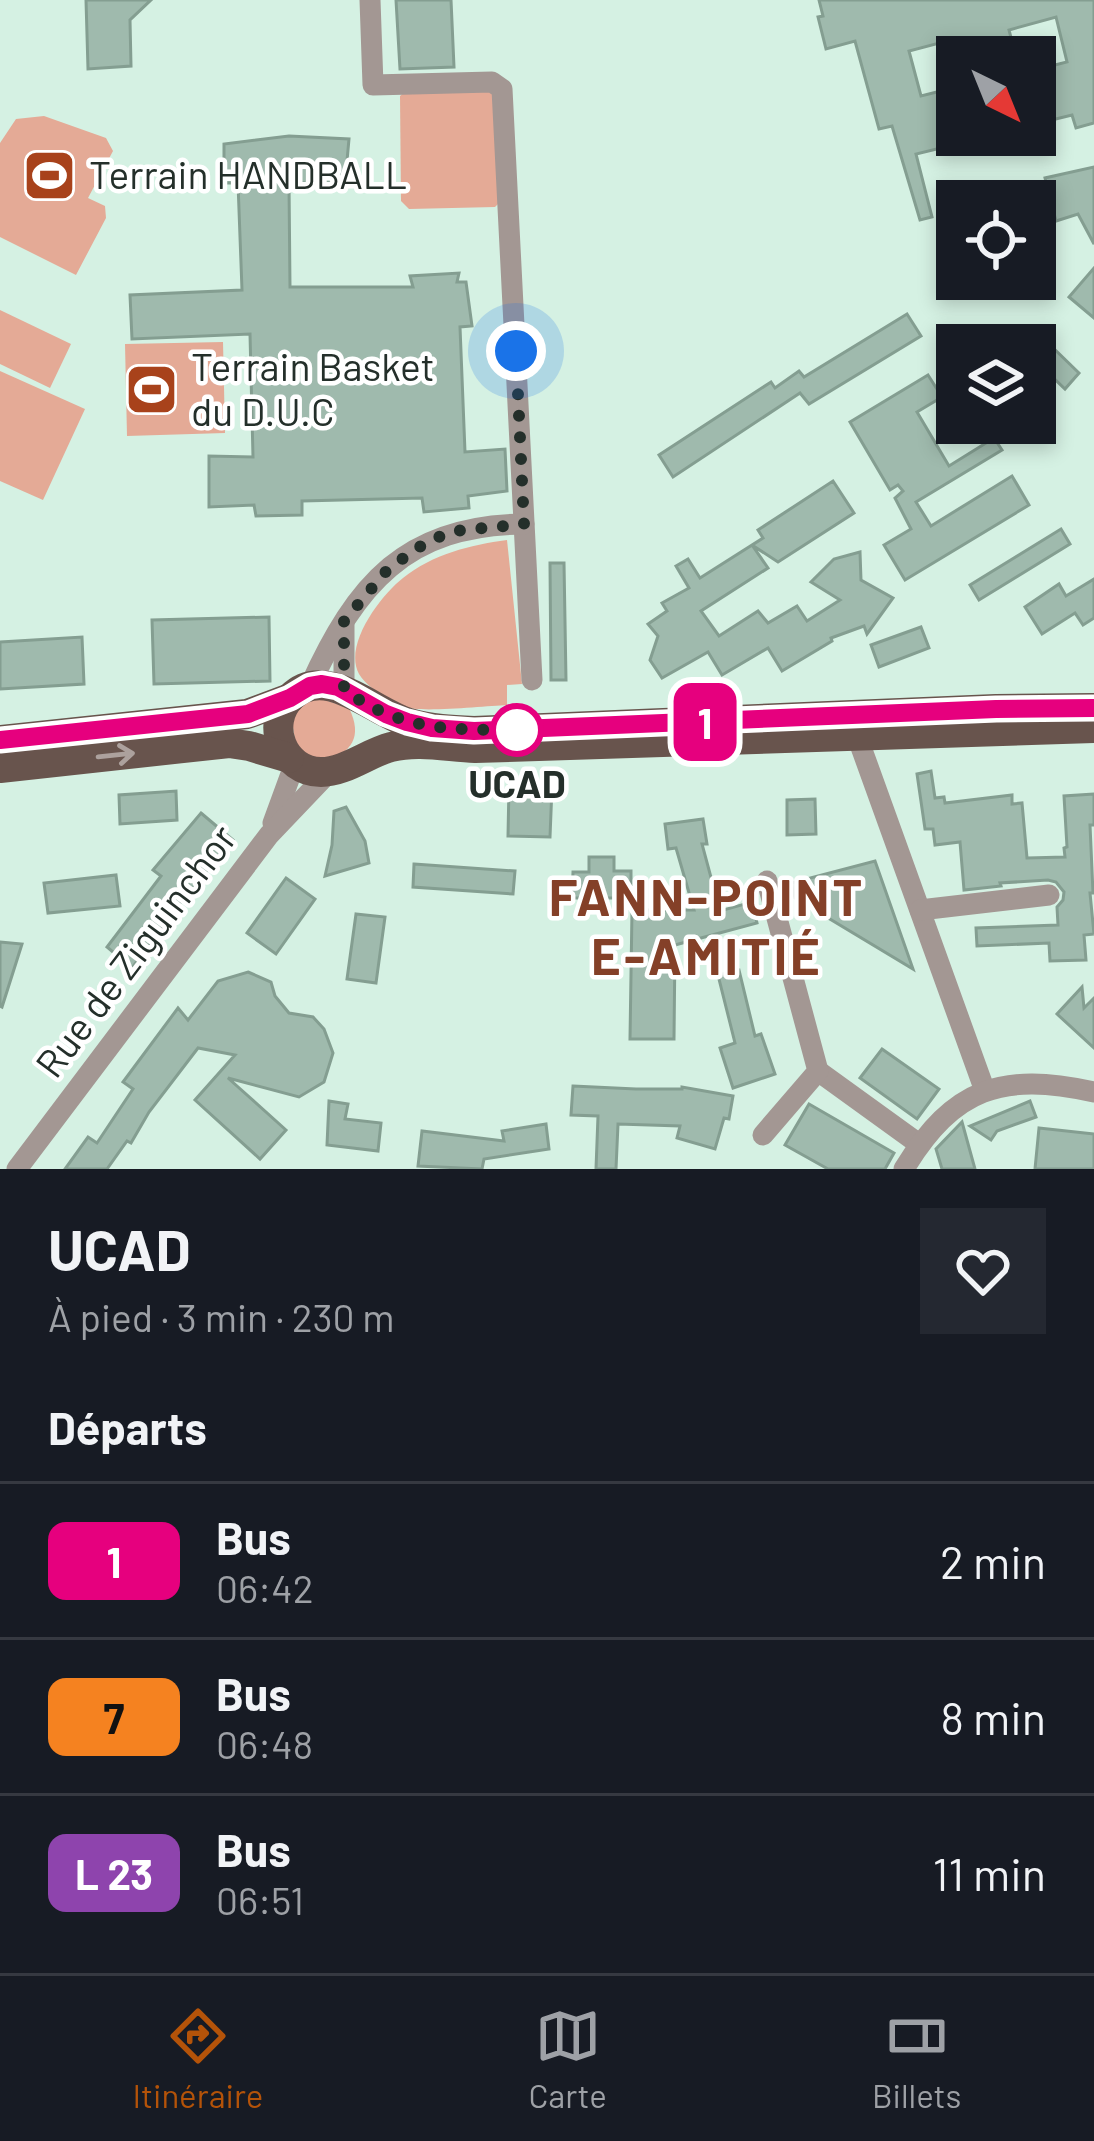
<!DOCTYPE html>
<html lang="fr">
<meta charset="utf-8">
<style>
:root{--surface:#171b24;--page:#242831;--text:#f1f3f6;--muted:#9ea1a6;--line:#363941;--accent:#b45309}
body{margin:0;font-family:Barlow,sans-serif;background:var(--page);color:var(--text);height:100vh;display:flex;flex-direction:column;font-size:45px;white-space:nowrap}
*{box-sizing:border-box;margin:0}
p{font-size:39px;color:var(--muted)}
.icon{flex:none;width:66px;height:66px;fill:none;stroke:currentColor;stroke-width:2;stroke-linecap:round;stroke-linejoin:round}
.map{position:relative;height:1169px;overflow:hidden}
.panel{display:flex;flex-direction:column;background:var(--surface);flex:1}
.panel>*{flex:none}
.badge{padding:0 24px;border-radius:18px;font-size:42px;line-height:78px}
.needle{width:78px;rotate:137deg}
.tools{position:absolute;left:936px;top:36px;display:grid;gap:24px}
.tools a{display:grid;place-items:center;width:120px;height:120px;border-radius:0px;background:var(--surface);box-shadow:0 6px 18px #0003;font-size:60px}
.you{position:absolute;width:60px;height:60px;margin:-30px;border:9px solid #fff;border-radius:50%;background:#1a73e8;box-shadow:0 0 0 18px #1a73e833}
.map>.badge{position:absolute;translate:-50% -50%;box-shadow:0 0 0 6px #fff}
h2{padding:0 48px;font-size:45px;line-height:108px}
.round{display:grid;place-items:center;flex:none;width:126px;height:126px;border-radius:0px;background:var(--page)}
.overview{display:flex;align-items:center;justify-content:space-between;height:204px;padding:0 48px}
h1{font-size:57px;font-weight:700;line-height:90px}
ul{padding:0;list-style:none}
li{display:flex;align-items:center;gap:36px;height:156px;padding:0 48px;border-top:3px solid var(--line)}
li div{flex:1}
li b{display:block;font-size:45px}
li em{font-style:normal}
li .badge{min-width:132px;font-weight:700;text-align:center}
.dock{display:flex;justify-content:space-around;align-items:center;height:168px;border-top:3px solid var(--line);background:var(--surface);font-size:33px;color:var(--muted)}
.dock a{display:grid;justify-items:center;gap:6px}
.dock .on{color:var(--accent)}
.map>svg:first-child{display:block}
</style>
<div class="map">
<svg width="1094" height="1169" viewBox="0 0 1094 1169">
<rect width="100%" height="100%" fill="#d5f1e3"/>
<g fill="#e4aa96">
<polygon points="490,88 497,95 502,200 495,207 409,209 401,201 400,96 406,91"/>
<polygon points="44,116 106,138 113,151 88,198 105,206 106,218 76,275 0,237 0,143 16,119"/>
<polygon points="0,310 71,344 50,388 0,364"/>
<polygon points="223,342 225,433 127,436 125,344"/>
<polygon points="0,371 85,409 43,500 0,481"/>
<path d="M507,540L522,684L507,685V705C485,706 421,713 404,707C398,706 393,701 387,698C378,693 365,684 359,674C343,645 381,595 403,578C433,554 470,545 507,540Z"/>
<path d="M313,696L349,708C363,737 352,752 324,762L297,751L291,716Z"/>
</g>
<g fill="#9fbaad" stroke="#849e91" stroke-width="3">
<polygon points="86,0 151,0 130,20 131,66 88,69"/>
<polygon points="396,0 451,0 454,67 400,69"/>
<polygon points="819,0 1094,0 1094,123 1076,128 1072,115 1035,124 1035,70 1067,62 1056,17 1009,30 1016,57 962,57 958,38 909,51 921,96 957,87 957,144 916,154 932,217 920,220 892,126 879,129 855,41 826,49 818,17 823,16"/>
<polygon points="289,136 349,139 345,183 289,183 290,287 413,287 410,276 459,273 457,282 466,282 472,326 460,327 465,452 505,449 507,491 468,496 469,508 424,512 422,498 302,501 302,515 256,516 254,505 209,507 209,456 253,457 250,334 132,339 130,295 242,290 238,183 224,183 224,144"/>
<polygon points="1094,167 1094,244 1078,214 1056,221 1045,178"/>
<polygon points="1094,268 1094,318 1069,297"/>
<polygon points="907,314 921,336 809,404 800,393 673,477 659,455 771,382 775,388 799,371 804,377"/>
<polygon points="1046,341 1079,373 1065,389 1035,360 1035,352"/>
<polygon points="928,375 942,397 917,412 949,466 994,438 1002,450 916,502 931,526 1012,476 1029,505 905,580 884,545 911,529 895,498 903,491 898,485 890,490 850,422"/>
<polygon points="833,481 854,513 778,562 752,545 768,568 701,611 719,636 758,611 768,623 797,606 807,621 840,600 811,582 834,559 860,552 861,580 893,598 867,634 864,626 831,638 832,641 782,671 768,648 722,675 708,652 662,678 650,660 658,636 648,624 667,611 662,603 689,588 676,566 688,559 700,578 763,538 758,530"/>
<polygon points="1061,529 1070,544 979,600 970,585"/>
<polygon points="550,563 564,563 566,680 551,680"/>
<polygon points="1094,579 1094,618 1083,625 1075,613 1042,634 1025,607 1059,584 1066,596"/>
<polygon points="269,617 270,681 154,684 152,620"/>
<polygon points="921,627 929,648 879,667 871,645"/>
<polygon points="82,637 84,684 0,689 0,642"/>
<polygon points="931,771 935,798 944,797 945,803 1012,795 1012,804 1022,803 1027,858 1065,857 1064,848 1067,847 1064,796 1094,794 1094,825 1090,825 1093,893 1090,893 1094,934 1084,935 1086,960 1050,961 1049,943 977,946 976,928 1058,925 1057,907 1063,900 1064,892 1056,882 1048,880 1000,883 1001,886 964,890 960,842 935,845 933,829 925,829 917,774"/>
<polygon points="509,786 552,787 550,837 508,836"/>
<polygon points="176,791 177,820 120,824 119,795"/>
<polygon points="815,799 816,834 787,835 787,800"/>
<polygon points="346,807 365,841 369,863 325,876 332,845 334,811"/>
<polygon points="201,813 233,840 180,903 132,968 107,947 161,876 153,870"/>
<polygon points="703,819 707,844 702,844 720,911 752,902 757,923 675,945 674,1039 630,1039 632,910 694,910 676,848 668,849 665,824"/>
<polygon points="589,857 614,857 614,871 631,871 631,898 572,898 573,872 589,872"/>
<polygon points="875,861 913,969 795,898 791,883"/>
<polygon points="414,864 515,871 513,894 413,887"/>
<polygon points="116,875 120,906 48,913 44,883"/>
<polygon points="286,878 315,899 276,954 247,933"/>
<polygon points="356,914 385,917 376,983 347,979"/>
<polygon points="0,942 22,944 2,1007 0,1006"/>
<polygon points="739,970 755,1036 761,1034 775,1074 733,1088 720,1048 735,1043 718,975"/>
<polygon points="248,972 271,982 275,996 289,1013 313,1017 324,1029 333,1053 324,1082 299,1097 228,1078 286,1130 260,1159 195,1100 235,1055 198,1048 149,1112 131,1143 127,1141 107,1169 65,1169 88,1137 97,1143 133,1089 123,1082 178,1008 188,1020 218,981"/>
<polygon points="1082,987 1084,1008 1094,998 1094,1048 1057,1014"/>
<polygon points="882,1049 939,1089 917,1119 860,1078"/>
<polygon points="573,1086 636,1089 682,1089 682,1087 733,1096 729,1119 724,1118 715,1149 677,1138 680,1126 618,1124 616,1169 596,1169 598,1116 571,1115"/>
<polygon points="329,1101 348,1104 345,1119 381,1123 378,1151 327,1145"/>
<polygon points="1030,1101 1036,1117 997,1131 991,1140 970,1126"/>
<polygon points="809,1104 894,1153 885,1169 828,1169 785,1145"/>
<polygon points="962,1122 975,1169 942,1169 936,1149"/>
<polygon points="546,1124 549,1149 484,1159 482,1169 418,1166 422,1131 504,1141 502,1131"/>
<polygon points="1039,1128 1094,1134 1094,1169 1035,1169"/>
</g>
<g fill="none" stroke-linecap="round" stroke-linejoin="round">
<g stroke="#a39793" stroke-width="21">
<polyline points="370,0 373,85 492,82 502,89 532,680"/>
<path d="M310,686C356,584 406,525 524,524"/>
<polyline points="344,690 344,625"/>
<polyline points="857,736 985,1091"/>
<polyline points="273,823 295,763"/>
<polyline points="920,910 1049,895"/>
<polyline points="818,1071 919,1144"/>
<polyline points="763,1135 818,1071 767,881"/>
<polyline points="17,1169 269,835 330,771"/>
<path d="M904,1169C954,1087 1002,1072 1094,1092"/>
</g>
<g stroke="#68544d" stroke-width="30">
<path d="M1094,708L996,709L474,731C452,730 431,729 409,723C373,712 325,663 291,697C264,724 283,772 321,772C345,772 368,753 391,747C418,740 448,747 475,748L1094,728"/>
<polyline points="0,740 247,714 290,698"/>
<polyline points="0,768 229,743 249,746 289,758"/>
</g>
</g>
<defs><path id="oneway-shaft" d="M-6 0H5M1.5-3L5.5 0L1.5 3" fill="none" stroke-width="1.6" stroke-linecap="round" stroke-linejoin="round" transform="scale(3)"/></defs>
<use stroke="#aca19d" href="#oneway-shaft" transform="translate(116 755) rotate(-6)"/>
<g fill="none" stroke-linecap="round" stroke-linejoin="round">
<defs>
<polyline id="line" points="0,740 248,714 290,698 310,686 322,684 338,687 386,714 407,722 432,728 474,731 996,709 1094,708"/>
</defs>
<use href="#line" stroke="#fff" stroke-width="27"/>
<use href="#line" stroke="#e6007e" stroke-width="18"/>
<path stroke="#242f2a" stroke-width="12" stroke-dasharray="0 21.6" d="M516,351L524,524L455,531L428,541L388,569L344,621V690C405,733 453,729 517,730"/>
</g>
<defs>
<symbol id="stadium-square" viewBox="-11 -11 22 22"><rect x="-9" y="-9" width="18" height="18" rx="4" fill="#a8421b" stroke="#fff"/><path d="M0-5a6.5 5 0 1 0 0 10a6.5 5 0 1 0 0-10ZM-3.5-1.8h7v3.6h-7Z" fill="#fff"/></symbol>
</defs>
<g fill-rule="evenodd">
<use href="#stadium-square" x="20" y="146" width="59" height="59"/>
<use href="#stadium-square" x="122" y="360" width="59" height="59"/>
</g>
<circle fill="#fff" stroke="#e6007e" stroke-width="6" cx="517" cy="730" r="24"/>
<g text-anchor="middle" stroke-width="9" stroke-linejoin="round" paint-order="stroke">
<g font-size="39" fill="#242f2a" stroke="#fff" text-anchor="start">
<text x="89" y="189">Terrain HANDBALL</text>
<text x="191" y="381">Terrain Basket<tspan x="191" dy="45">du D.U.C</tspan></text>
</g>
<g font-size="39" font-weight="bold" fill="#242f2a" stroke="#fff">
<text x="517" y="798">UCAD</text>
</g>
<g font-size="39" fill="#242f2a" stroke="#fff">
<text transform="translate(136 951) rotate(-53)" y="14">Rue de Ziguinchor</text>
</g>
<g font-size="51" font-weight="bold" letter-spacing="3" fill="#844028" stroke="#fff">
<text x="707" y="916">FANN-POINT<tspan x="707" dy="59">E-AMITIÉ</tspan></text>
</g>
</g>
</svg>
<div class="tools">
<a><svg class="needle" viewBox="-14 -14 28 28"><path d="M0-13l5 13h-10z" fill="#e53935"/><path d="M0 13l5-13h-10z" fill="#9ea1a6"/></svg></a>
<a><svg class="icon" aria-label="locate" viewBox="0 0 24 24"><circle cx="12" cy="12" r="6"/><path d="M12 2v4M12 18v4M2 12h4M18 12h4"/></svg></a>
<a><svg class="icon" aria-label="layers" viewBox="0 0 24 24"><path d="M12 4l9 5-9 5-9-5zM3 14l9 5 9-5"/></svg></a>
</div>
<div class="you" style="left:516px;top:351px"></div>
<b class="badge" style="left:705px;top:722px;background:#e6007e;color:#fff">1</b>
</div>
<section class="panel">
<div class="overview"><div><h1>UCAD</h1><p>À pied · 3 min · 230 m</p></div><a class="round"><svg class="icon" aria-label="heart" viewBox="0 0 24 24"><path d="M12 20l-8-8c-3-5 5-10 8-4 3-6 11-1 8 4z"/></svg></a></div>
<h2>Départs</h2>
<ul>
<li><span class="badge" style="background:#e6007e;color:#fff">1</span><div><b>Bus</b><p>06:42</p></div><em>2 min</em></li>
<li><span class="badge" style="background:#f58220;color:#111">7</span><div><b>Bus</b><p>06:48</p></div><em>8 min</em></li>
<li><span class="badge" style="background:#8e44ad;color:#fff">L 23</span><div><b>Bus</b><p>06:51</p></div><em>11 min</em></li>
</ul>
</section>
<nav class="dock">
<a class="on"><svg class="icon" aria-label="directions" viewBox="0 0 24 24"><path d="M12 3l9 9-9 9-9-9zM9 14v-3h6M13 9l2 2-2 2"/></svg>Itinéraire</a>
<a><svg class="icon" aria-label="map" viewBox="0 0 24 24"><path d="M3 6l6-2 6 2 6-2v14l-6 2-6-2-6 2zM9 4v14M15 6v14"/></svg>Carte</a>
<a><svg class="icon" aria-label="tickets" viewBox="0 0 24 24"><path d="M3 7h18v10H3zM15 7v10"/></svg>Billets</a>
</nav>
